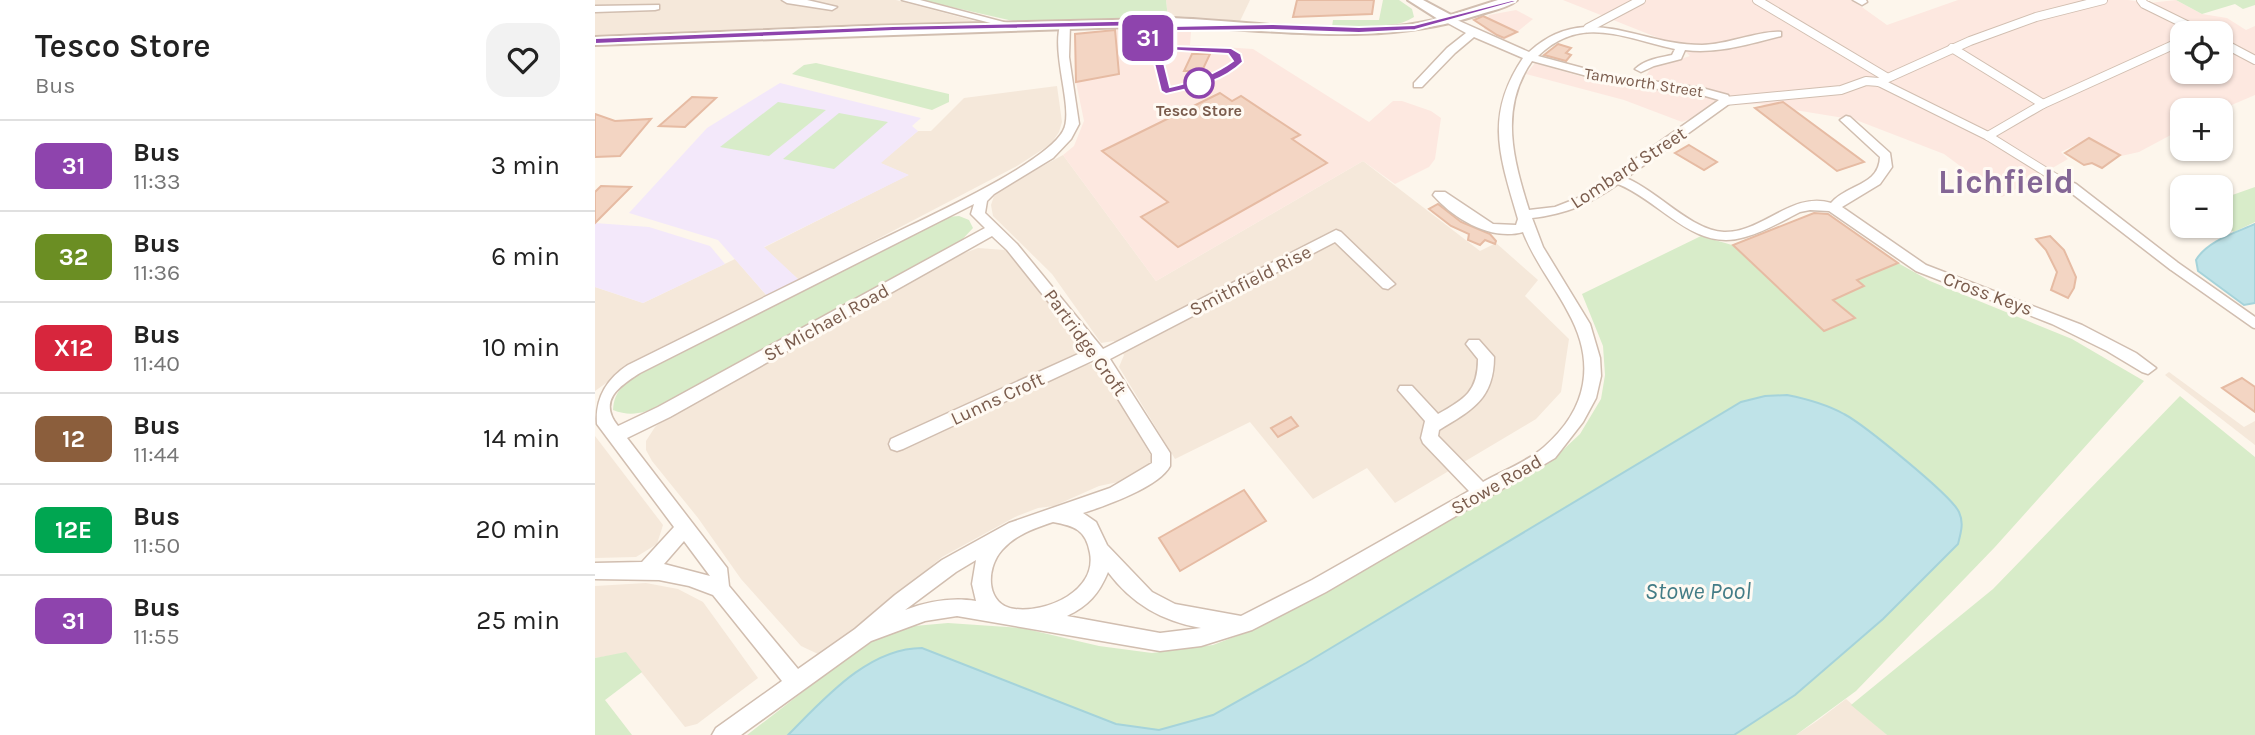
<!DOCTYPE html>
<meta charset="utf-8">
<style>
:root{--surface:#fff;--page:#f2f2f2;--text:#222;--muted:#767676;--line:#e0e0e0}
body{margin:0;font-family:Karla,sans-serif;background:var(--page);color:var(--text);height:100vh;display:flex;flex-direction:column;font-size:26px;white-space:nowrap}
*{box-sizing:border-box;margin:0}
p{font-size:23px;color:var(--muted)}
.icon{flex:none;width:38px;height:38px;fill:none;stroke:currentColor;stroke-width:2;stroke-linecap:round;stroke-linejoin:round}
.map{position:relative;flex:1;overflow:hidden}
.details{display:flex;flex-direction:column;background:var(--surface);width:595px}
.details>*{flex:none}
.badge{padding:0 14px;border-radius:10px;font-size:24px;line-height:46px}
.controls{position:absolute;left:1575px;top:21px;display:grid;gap:14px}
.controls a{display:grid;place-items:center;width:63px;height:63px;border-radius:14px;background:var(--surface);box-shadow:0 2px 5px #0004;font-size:35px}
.map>.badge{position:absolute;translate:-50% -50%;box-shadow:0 0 0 4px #fff}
.round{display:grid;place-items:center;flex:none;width:74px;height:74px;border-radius:21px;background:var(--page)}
.head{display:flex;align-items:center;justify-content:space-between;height:119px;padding:0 35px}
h1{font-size:33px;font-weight:600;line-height:52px}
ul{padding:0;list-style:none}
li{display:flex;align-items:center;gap:21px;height:91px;padding:0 35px;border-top:2px solid var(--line)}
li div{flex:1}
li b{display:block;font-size:26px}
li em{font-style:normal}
li .badge{min-width:77px;font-weight:700;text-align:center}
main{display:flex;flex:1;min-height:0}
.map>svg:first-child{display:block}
</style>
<main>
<section class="details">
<div class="head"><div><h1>Tesco Store</h1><p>Bus</p></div><a class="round"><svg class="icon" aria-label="heart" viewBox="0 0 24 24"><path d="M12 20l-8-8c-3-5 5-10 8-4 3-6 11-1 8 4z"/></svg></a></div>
<ul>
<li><span class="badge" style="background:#8e44ad;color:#fff">31</span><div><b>Bus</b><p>11:33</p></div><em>3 min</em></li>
<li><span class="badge" style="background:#6b8e23;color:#fff">32</span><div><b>Bus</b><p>11:36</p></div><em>6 min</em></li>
<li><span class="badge" style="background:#d7263d;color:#fff">X12</span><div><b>Bus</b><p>11:40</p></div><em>10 min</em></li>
<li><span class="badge" style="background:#8b5e3c;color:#fff">12</span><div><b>Bus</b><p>11:44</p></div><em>14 min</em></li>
<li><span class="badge" style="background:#00a651;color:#fff">12E</span><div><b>Bus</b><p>11:50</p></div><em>20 min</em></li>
<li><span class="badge" style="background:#8e44ad;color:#fff">31</span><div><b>Bus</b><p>11:55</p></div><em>25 min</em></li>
</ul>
</section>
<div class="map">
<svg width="1660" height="735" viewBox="0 0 1660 735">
<rect width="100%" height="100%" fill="#fdf6ec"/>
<g fill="#f5e8da">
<polygon points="0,0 301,0 387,23 0,36"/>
<polygon points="571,0 655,0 645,21 573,17"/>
<polygon points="462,86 467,122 464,132 456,144 422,166 204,280 168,248 313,175 285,163 323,131 336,131 369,98"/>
<polygon points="468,155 561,281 768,161 885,251 901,243 943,280 930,296 974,339 966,392 941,419 800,503 772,468 718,499 655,422 580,459 524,367 529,355 519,341 506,343 457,274 398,216 396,205 399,196 411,186"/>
<polygon points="383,248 410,250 488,342 481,353 489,364 504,365 556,456 556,463 528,481 504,486 459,506 443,508 420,517 347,557 261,630 223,654 206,646 146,579 103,518 57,461 51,450 51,441 60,427 75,415 367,254"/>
<polygon points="140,259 173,297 35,366 0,391 0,287 48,303"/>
<polygon points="1574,372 1649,427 1660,421 1660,445 1570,375"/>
<polygon points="0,436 68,525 62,544 41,557 0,558"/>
<polygon points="51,583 83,589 108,602 163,678 102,724 90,727 31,653 0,658 0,586"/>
<polygon points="1251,699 1292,735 1201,735 1222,721"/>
</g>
<g fill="#fde8e0" fill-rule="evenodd">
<path d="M968,0H1257L1292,25L1363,0H1533L1554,3L1581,0L1607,14L1632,18L1651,30L1660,26V95L1625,110H1587V129L1544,152L1526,156L1494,138L1466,152L1473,159L1407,197L1349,154L1261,120L1164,104L1132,105L1087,122L1029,100L931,74L940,63L998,80L1043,88L1056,68L1095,56L1086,47ZM1587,33H1626V72H1587Z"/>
<polygon points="921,10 938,19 917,36 908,40 889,29 894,15"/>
<polygon points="524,29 596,32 595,45 658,49 774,122 798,101 807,101 836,111 846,118 840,159 834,167 800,184 768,161 561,281 468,155 479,146 489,121 481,82 480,34"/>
</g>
<g fill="#f3e8fa">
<polygon points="185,83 326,118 317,126 323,131 286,163 314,175 169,247 204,280 173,297 123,240 34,213 112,128"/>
<polygon points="0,223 54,227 115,246 130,264 48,303 0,287"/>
</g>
<g fill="#d8ecc9">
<polygon points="326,0 571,0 573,18 418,21"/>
<path d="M788,0H804L817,9L819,17C797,31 762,27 737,27L738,20H784Z"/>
<polygon points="1581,0 1660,0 1660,5 1648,9 1640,4 1607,14"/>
<polygon points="221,63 354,94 354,102 337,110 197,74 209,65"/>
<polygon points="183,102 231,110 174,156 125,147"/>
<polygon points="244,113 293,122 239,169 188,159"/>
<polygon points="1660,187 1660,222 1639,232 1626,224 1626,199"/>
<path d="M364,216L374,220L378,228L363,244L66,406C48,413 36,417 18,410C19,392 27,386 41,376L352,217Z"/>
<polygon points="1106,236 1137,245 1229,331 1260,318 1238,300 1269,286 1262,280 1303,263 1335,281 1477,339 1549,381 1400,547 1261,691 1201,735 152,735 272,642 308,627 353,623 427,628 504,646 557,653 618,645 665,627 740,581 955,462 985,434 1006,399 1010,375 1008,346 987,294"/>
<polygon points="1585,396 1660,457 1660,735 1292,735 1256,705 1398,589"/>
<polygon points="31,652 47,672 10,700 37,735 0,735 0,658"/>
</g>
<g fill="#bfe3e8" stroke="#a5d3da" stroke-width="2">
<path d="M1660,224V303L1649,305L1603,271L1601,260C1612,241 1640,233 1660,224Z"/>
<path d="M1192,395C1212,399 1231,404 1249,414C1268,424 1356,495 1364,512C1369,523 1366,532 1363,544L1288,619L1200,695L1139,735H193C229,699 273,648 327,648L521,724L564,730L618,715L711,663L1146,402L1170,396Z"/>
</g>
<g fill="#f3d5c3" stroke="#e6bba3" stroke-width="2">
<polygon points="702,0 779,0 777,14 698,17"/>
<polygon points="888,16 922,32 909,38 902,35 879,20"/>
<polygon points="520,30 524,74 481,82 480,34"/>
<polygon points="963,44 976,48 971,53 976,55 971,61 949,55"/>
<polygon points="597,54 615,54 607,71 589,71"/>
<polygon points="625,93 637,101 646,96 705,135 697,139 732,163 583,247 546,217 573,202 507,151"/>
<polygon points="97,97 121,98 90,127 64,126"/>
<polygon points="1188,102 1269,162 1242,171 1160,108"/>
<polygon points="0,114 20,121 56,119 25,156 0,157"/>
<polygon points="1494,138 1525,155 1507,168 1497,163 1489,165 1470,153"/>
<polygon points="1094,145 1122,162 1109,170 1080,153"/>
<polygon points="6,186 36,187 0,223 0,192"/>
<polygon points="843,204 866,222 895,234 901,241 900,244 890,240 885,245 873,240 874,234 856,226 834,209"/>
<polygon points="1219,213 1233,214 1303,263 1262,280 1269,286 1238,300 1260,318 1229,331 1138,245"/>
<polygon points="1455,236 1469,250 1481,277 1479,288 1473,298 1456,290 1462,272 1451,250 1441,239"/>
<polygon points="1647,378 1660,387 1660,412 1627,388"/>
<polygon points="696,417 703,426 683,437 676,428"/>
<polygon points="649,490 671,521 585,571 564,538"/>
</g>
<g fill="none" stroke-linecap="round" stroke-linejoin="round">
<defs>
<g id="pedestrian-far1">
<polyline points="1162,0 1291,77"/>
<polyline points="1546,0 1549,4 1608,33"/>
<polyline points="993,28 1046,0"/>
<polyline points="1626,42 1660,60"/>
<polyline points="1357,48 1448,104"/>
<polyline points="1284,82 1375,41 1441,17 1508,0"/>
<polyline points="1130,101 1246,90 1271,81 1284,82 1393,136 1480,190"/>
<polyline points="1393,136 1448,104 1587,41"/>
</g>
<polyline id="pedestrian" points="1478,188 1579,266 1660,323"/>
<g id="minor">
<polygon points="187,0 212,0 242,7 237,10 192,3"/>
<polygon points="307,0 325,0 420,25 415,28"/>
<polygon points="1258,0 1271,0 1272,2 1267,5"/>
<polygon points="64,5 64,9 60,10 0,12 0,6"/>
<path d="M853,16L934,52C991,0 1042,45 1107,45C1131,45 1167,30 1186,32V36C1155,44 1123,54 1090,50L1086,59L1059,66L1046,72L1040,69C1051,59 1064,58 1077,55L1080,49C1029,38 986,14 943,56L1014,75L1107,88L1133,95L1136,101L1134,104L1031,178C1063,191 1095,230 1129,232C1167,233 1197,191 1236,203C1252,184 1284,186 1285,157L1245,120L1251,116L1255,117L1295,153L1297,167L1285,184L1247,207L1331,265L1487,325L1541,353L1561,368L1553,374L1547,372L1512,351L1457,324L1321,271L1234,211L1215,210L1205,212C1187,221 1169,232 1150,237C1099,253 1066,201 1023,184C995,204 971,214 937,218L948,247L995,324L1005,358L1006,376L1001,398L988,422L960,458L731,592L657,630L606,646L565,651L362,616L330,621L276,641L146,735H117L121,728L187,681L118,595L94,586L64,580L0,579V563L47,562L79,527L2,424C0,397 13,378 33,365C115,324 196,284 277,244C317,224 449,166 468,131C480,110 455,54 466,22L475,24L474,57L484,124L476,139L458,158L399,194L392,201L390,213L422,244L508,349L741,230L746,232L800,284L793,289L788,288L740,242L515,359L575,453V466C564,487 510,506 488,513L501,522L512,545L557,592L580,604L646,616L717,580L874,491L828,443L826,438L830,421L803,390L805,386H817L843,414C870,399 883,391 883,359L871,344L874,340H884L899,357C899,399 877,410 844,430L843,436L888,482C907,471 932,462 949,447C993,409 1001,362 973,312C959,285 939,261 928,232C896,241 859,219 838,195L840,192H850L898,224L921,225L923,219C905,157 889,116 928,58L879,37L860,53L827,87H819V83L852,48L871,33L849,21V17ZM937,61L1014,82L1107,95L1124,100L988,196L960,207L934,210C918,159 904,108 937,61ZM379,204L376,214L390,228L63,407L23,426C3,401 23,387 45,373ZM397,236L412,250L492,350L296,439L294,444L296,449L302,451L308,449L499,360L557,454V463L515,488L414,523L347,560L300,595L260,629L203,669L134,586L132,568L32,438L75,417ZM458,522C480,526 491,530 495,553C502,591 452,613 420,609C391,606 390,569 407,550C420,535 440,528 458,522ZM89,541L115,576L69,564ZM381,560L377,584L381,601C356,597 334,601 310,610L361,572ZM513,572C537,604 567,621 606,628L565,633L472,616C493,606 504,594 513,572Z"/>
</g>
<g id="tertiary">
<path d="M813,0H828L856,15L903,0H922C913,8 895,11 883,15C782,48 680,29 576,26L569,22L576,18C663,21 758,40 843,19Z"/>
<polygon points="560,19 565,20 565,26 0,45 0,37 271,26"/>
</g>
</defs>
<use href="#pedestrian-far1" stroke="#d1beb0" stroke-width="10"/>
<use href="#pedestrian" stroke="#d1beb0" stroke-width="13"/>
<use href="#minor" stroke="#d1beb0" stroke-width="3"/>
<use href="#tertiary" stroke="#d1beb0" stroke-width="4"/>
<use href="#pedestrian-far1" stroke="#fff" stroke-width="8"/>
<use href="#pedestrian" stroke="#fff" stroke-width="10"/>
<use href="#minor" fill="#fff" fill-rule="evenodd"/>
<use href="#tertiary" fill="#fff" fill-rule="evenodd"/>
</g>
<path fill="#8e44ad" stroke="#fff" stroke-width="2" d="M917,0H921L920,2L820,30L764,33L678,30L581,31L576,34L574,44L577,46L636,48L646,54L648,62C628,82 598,88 571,94L566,91L557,55L546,33L552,26L298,31L0,44V38L298,26L560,20L565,23L556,33L567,55L575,87C598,82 619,75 638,61L633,54L571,50L565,45L566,33L576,26L678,24L764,27L819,25Z"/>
<circle fill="#fff" stroke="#8e44ad" stroke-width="3.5" cx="604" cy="83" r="14"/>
<g text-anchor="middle" stroke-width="6" stroke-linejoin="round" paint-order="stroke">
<g font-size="16" fill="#7a5c4d" stroke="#fffaf3">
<text transform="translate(1049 82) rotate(9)" y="6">Tamworth Street</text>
</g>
<g font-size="16" font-weight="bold" fill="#7a5c4d" stroke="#fffaf3">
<text x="604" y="116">Tesco Store</text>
</g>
<g font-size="19" fill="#7a5c4d" stroke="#fffaf3">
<text transform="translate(1033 167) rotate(-33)" y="7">Lombard Street</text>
<text transform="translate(655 280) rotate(-27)" y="7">Smithfield Rise</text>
<text transform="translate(1393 293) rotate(20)" y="7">Cross Keys</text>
<text transform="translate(231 322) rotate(-29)" y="7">St Michael Road</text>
<text transform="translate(491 342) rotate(54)" y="7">Partridge Croft</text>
<text transform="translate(402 398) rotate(-25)" y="7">Lunns Croft</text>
<text transform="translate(901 484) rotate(-30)" y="7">Stowe Road</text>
</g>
<g font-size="24" font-style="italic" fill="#437c86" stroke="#fffaf3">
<text x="1103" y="599">Stowe Pool</text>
</g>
<g font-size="33" font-weight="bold" fill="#846695" stroke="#fffaf3">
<text x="1411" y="193">Lichfield</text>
</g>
</g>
</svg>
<div class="controls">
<a><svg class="icon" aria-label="locate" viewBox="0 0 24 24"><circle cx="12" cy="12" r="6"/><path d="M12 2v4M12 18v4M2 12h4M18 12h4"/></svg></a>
<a>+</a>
<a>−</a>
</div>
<b class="badge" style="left:553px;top:38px;background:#8e44ad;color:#fff">31</b>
</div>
</main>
